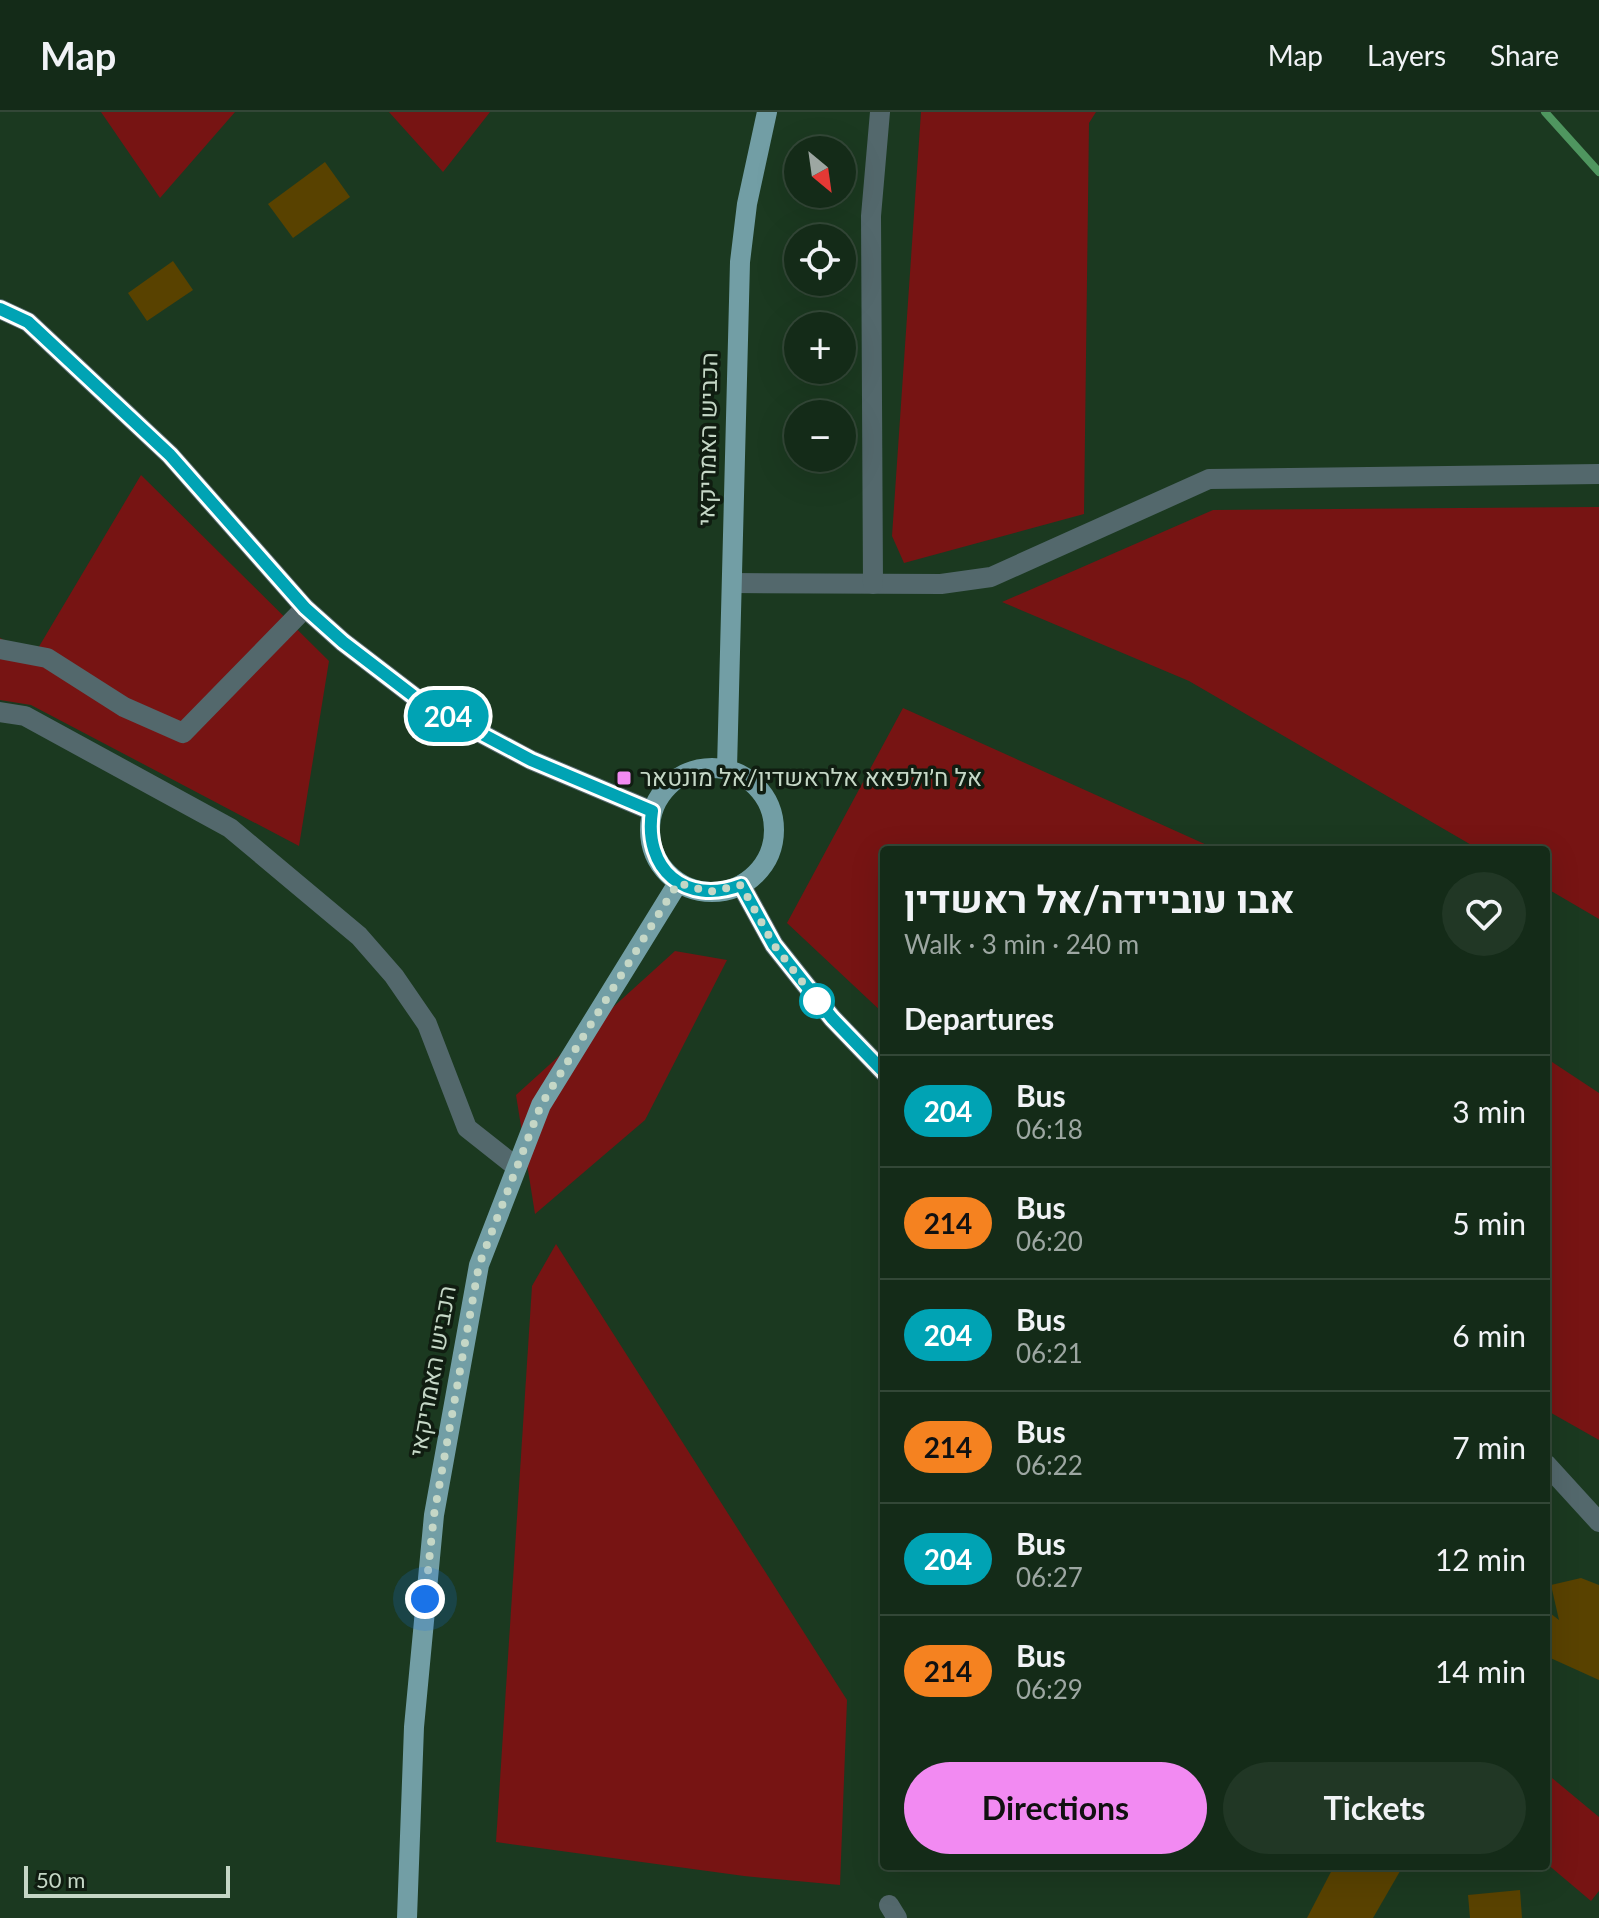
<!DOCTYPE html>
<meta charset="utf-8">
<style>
:root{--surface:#142b18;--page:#213725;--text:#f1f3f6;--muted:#9da7a2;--line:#334737;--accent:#f28af2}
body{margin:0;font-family:Lato,Heebo,sans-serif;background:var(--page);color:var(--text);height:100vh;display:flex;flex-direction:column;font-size:30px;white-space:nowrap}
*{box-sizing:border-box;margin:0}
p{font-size:26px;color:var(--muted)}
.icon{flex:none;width:44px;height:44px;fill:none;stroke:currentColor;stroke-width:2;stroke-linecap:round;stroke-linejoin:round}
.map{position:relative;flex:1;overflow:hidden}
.sheet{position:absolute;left:880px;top:734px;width:670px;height:1024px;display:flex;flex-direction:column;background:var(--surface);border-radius:8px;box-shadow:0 8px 32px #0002,0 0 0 2px var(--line)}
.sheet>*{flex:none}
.badge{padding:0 16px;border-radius:26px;font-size:28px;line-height:52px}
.needle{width:52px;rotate:151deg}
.buttons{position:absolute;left:784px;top:24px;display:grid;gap:16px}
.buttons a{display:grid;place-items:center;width:72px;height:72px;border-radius:50%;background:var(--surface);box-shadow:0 8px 32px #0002,0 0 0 2px var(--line);font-size:40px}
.scale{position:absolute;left:24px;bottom:20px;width:206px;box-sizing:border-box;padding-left:8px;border:4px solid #c5d7c6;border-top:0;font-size:22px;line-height:28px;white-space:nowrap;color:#c5d7c6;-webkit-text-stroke:6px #101d11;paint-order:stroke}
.you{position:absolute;width:40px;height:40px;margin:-20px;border:6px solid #fff;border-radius:50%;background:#1a73e8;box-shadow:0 0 0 12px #1a73e833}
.map>.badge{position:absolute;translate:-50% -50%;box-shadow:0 0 0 4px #fff}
h2{padding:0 24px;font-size:30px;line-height:72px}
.round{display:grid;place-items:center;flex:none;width:84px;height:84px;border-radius:42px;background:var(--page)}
.head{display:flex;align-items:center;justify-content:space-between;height:136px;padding:0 24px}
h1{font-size:38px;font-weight:700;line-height:60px}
.primary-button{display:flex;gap:16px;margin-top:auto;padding:16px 24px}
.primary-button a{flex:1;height:92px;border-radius:48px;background:var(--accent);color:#111;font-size:32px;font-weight:700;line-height:92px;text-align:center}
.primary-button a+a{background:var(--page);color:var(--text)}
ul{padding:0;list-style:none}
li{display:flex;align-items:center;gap:24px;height:112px;padding:0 24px;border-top:2px solid var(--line)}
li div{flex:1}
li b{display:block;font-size:30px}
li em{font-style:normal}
li .badge{min-width:88px;font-weight:700;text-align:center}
header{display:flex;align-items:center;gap:48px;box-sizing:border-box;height:112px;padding:0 40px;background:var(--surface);border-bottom:2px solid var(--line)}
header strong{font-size:38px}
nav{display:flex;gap:44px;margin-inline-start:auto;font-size:28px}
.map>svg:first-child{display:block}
</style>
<header>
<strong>Map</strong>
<nav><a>Map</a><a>Layers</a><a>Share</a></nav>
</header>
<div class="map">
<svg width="1599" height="1806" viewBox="0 0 1599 1806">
<rect width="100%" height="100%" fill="#1b3920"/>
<g fill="#771413">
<polygon points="101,0 235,0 160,86"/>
<polygon points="389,0 490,0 443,60"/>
<polygon points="921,0 1096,0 1089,11 1084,402 904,451 892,424"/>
<polygon points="141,363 329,549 299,734 31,593 0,588 0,526 34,543"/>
<polygon points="1599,395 1599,807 1546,776 1546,738 1480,738 1189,569 1002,490 1213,398"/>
<polygon points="903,596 1218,738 884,738 884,902 787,811"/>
<polygon points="675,839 727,848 645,1008 535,1102 516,983"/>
<polygon points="1546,946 1599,981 1599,1328 1546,1298"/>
<polygon points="556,1132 847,1588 840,1773 744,1764 496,1730 532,1174"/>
<polygon points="1546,1661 1599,1705 1599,1779 1591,1789 1546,1751"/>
</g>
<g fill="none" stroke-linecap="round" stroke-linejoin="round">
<polyline stroke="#4f965f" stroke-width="8" points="1545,0 1599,60"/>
</g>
<g fill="#594200">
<polygon points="325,50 350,85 293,126 268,92"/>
<polygon points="173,149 193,178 147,209 128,181"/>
<polygon points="1581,1466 1599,1473 1599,1568 1546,1544 1546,1498 1559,1508 1551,1473"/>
<polygon points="1334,1754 1403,1754 1373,1806 1307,1806"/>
<polygon points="1520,1778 1522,1806 1470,1806 1468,1783"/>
</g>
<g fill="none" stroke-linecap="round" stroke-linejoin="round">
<g stroke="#53686c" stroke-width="20">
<polyline points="0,197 28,210 170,343 305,496 343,530 420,589 531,648 652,699"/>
<polyline points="732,471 941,472 991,465 1209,367 1599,362"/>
<polyline points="873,472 871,104 880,0"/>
<polyline points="0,537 47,546 124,595 183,621 305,496"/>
<polyline points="0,600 25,604 230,716 359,824 394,864 427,912 467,1016 515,1054"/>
<polyline points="741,773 774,833 832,906 884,960"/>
<polyline points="1546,1352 1599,1410"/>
<polyline points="889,1793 897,1806"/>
</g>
<g stroke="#729ea5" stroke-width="20">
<circle cx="712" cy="718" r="62"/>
<polyline points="727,657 740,150 747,92 767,0"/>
<polyline points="407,1806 414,1615 434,1403 479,1153 541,993 678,771"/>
</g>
</g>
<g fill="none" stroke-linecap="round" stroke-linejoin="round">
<defs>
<path id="line" d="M0,197L28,210L170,343L305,496L343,530L420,589L531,648L652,699C643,757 685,794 741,773L774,833L832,906L884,960"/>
</defs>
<use href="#line" stroke="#fff" stroke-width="18"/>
<use href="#line" stroke="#00a3b4" stroke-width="12"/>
<polyline stroke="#c5d7c6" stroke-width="8" stroke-dasharray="0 14.4" points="425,1487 434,1403 479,1153 541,993 678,771 709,780 741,773 774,833 817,889"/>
</g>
<rect fill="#f28af2" stroke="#101d11" stroke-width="3" x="616" y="658" width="16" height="16" rx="4"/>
<circle fill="#fff" stroke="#00a3b4" stroke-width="4" cx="817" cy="889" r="16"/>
<g text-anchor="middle" stroke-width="7" stroke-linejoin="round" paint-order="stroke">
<g font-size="24" fill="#c5d7c6" stroke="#101d11">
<text transform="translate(708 327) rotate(-89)" y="8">הכביש האמריקאי</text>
<text transform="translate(433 1259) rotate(-80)" y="8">הכביש האמריקאי</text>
</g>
<g font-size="24" fill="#c5d7c6" stroke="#101d11" text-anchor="start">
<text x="640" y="674">אל ח׳ולפאא אלראשדין/אל מונטאר</text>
</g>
</g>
</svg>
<div class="buttons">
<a><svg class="needle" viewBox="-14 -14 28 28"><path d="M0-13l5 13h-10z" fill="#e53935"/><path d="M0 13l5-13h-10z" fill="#9da7a2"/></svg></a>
<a><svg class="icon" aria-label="locate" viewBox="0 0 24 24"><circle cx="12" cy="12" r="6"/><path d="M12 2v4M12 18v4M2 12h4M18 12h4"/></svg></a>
<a>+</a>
<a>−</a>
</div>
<div class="scale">50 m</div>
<div class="you" style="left:425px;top:1487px"></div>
<b class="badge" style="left:448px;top:604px;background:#00a3b4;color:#fff">204</b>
<section class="sheet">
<div class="head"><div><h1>אבו עוביידה/אל ראשדין</h1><p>Walk · 3 min · 240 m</p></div><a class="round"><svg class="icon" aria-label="heart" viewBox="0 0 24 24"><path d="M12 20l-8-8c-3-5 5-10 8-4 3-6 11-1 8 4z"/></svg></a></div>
<h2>Departures</h2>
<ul>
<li><span class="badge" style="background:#00a3b4;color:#fff">204</span><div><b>Bus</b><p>06:18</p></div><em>3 min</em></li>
<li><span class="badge" style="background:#f58220;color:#111">214</span><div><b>Bus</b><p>06:20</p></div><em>5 min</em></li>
<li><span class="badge" style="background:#00a3b4;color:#fff">204</span><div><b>Bus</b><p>06:21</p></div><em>6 min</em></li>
<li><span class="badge" style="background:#f58220;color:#111">214</span><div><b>Bus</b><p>06:22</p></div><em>7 min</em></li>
<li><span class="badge" style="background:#00a3b4;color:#fff">204</span><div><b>Bus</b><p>06:27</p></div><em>12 min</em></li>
<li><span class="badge" style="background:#f58220;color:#111">214</span><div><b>Bus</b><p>06:29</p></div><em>14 min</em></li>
</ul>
<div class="primary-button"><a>Directions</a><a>Tickets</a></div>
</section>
</div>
